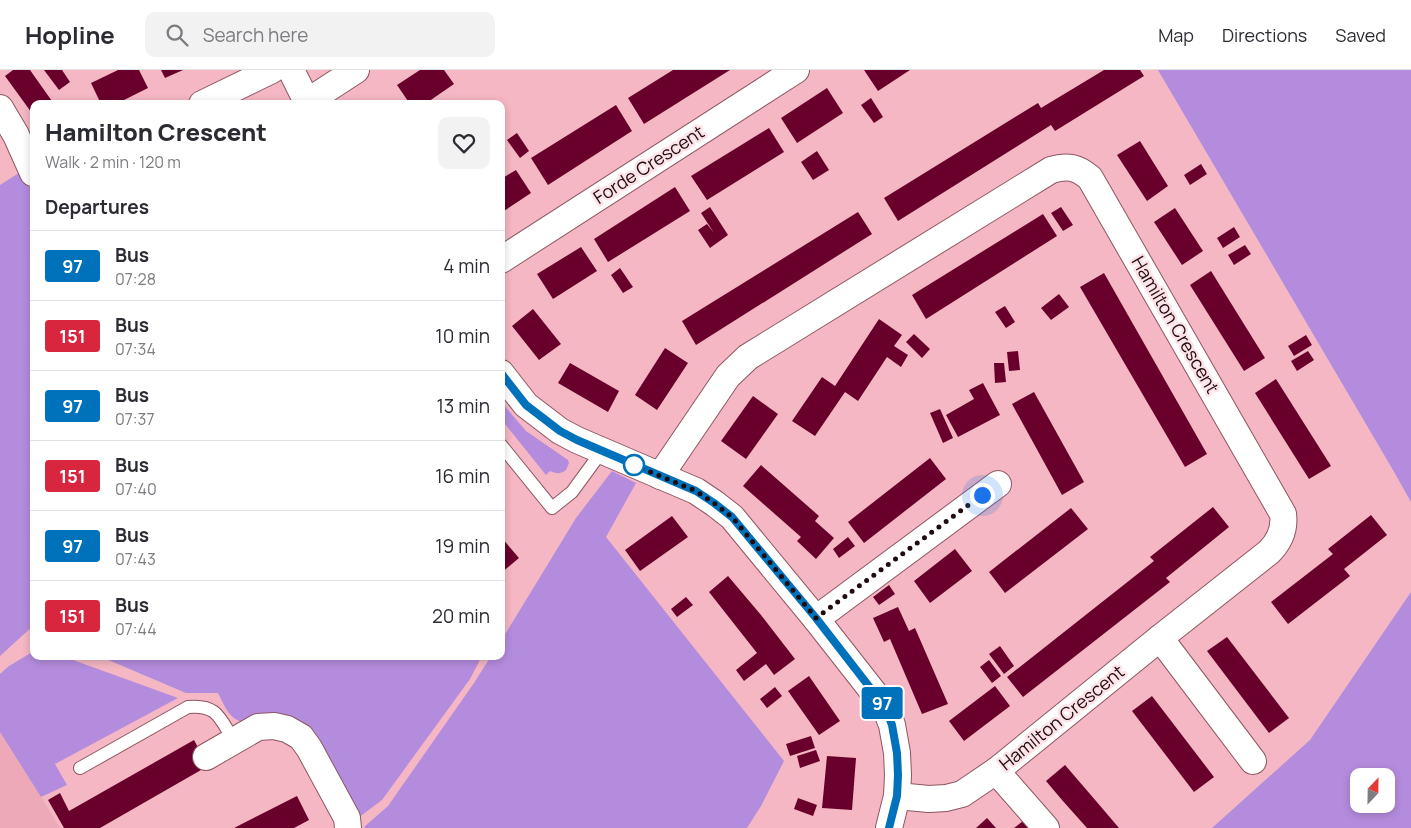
<!DOCTYPE html>
<meta charset="utf-8">
<style>
:root{--surface:#fff;--page:#f2f2f3;--text:#2b2b33;--muted:#7c7c81;--line:#e1e1e2}
body{margin:0;font-family:Manrope,sans-serif;background:var(--page);color:var(--text);height:100vh;display:flex;flex-direction:column;font-size:19px;white-space:nowrap}
*{box-sizing:border-box;margin:0}
p{font-size:16px;color:var(--muted)}
.icon{flex:none;width:28px;height:28px;fill:none;stroke:currentColor;stroke-width:2;stroke-linecap:round;stroke-linejoin:round}
.map{position:relative;flex:1;overflow:hidden}
.panel{position:absolute;left:30px;top:30px;width:475px;height:560px;display:flex;flex-direction:column;background:var(--surface);border-radius:10px;box-shadow:0 2px 8px #0003}
.panel>*{flex:none}
.badge{padding:0 10px;border-radius:4px;font-size:18px;line-height:32px}
.needle{width:32px;rotate:22deg}
.tools{position:absolute;left:1350px;top:698px;display:grid;gap:10px}
.tools a{display:grid;place-items:center;width:45px;height:45px;border-radius:10px;background:var(--surface);box-shadow:0 2px 8px #0003;font-size:25px}
.you{position:absolute;width:25px;height:25px;margin:-12px;border:4px solid #fff;border-radius:50%;background:#1a73e8;box-shadow:0 0 0 8px #1a73e833}
.map>.badge{position:absolute;translate:-50% -50%;box-shadow:0 0 0 2px #fff}
h2{padding:0 15px;font-size:19px;line-height:45px}
.round{display:grid;place-items:center;flex:none;width:52px;height:52px;border-radius:10px;background:var(--page)}
.overview{display:flex;align-items:center;justify-content:space-between;height:85px;padding:0 15px}
h1{font-size:24px;font-weight:800;line-height:38px}
ul{padding:0;list-style:none}
li{display:flex;align-items:center;gap:15px;height:70px;padding:0 15px;border-top:1px solid var(--line)}
li div{flex:1}
li b{display:block;font-size:19px}
li em{font-style:normal}
li .badge{min-width:55px;font-weight:700;text-align:center}
header{display:flex;align-items:center;gap:30px;box-sizing:border-box;height:70px;padding:0 25px;background:var(--surface);border-bottom:1px solid var(--line)}
header strong{font-size:24px}
nav{display:flex;gap:28px;margin-inline-start:auto;font-size:18px}
.search{width:350px;height:45px;background:var(--page);display:flex;align-items:center;gap:12px;box-sizing:border-box;padding:0 18px;border-radius:10px;color:var(--muted);font-size:19px}
.map>svg:first-child{display:block}
</style>
<header>
<strong>Hopline</strong>
<div class="search"><svg class="icon" aria-label="search" viewBox="0 0 24 24"><circle cx="10" cy="10" r="6"/><path d="M15 15l6 6"/></svg>Search here</div>
<nav><a>Map</a><a>Directions</a><a>Saved</a></nav>
</header>
<div class="map">
<svg width="1411" height="758" viewBox="0 0 1411 758">
<rect width="100%" height="100%" fill="#f5b7c3"/>
<polygon fill="#eda9b7" points="0,662 41,727 60,758 0,758"/>
<g fill="#b48cde" fill-rule="evenodd">
<polygon points="1158,0 1411,0 1411,432 1393,400"/>
<polygon points="25,99 34,117 34,555 0,586 0,115"/>
<path d="M502,333L526,361L568,390L569,393L566,400C561,404 556,404 550,401L546,405L501,349Z"/>
<polygon points="612,401 636,413 606,467 784,691 761,736 747,758 365,758 364,757 388,736 474,613 491,586 501,586 501,571 576,448"/>
<path d="M1411,522V758H1212L1310,670ZM1359,706H1386V734H1359Z"/>
<polygon points="34,581 34,586 62,586 178,628 55,694 67,715 41,727 0,662 0,604 9,596"/>
<path d="M99,586H482L470,609L382,730L358,748L322,679L248,653C229,651 226,638 218,623H186Z"/>
</g>
<g fill="#69002c">
<polygon points="13,0 30,0 54,34 34,34 34,46 5,6"/>
<polygon points="44,0 62,0 70,12 59,20"/>
<polygon points="118,0 139,0 148,18 116,34 101,34 91,13"/>
<polygon points="161,0 183,0 165,8"/>
<polygon points="420,0 444,0 454,14 425,34 410,34 397,15"/>
<polygon points="673,0 730,0 644,54 628,28"/>
<polygon points="864,0 910,0 878,21"/>
<polygon points="1104,0 1140,0 1144,6 1055,61 1051,55 898,151 884,128 1038,33 1041,38"/>
<polygon points="827,18 843,43 797,73 781,48"/>
<polygon points="871,28 883,47 874,53 861,35"/>
<polygon points="616,35 632,61 548,115 531,88"/>
<polygon points="769,58 784,82 707,130 691,106"/>
<polygon points="517,63 529,81 520,88 507,70"/>
<polygon points="1140,71 1168,116 1147,131 1117,85"/>
<polygon points="817,81 829,100 813,110 801,92"/>
<polygon points="1201,94 1207,104 1190,115 1184,105"/>
<polygon points="516,100 531,123 501,143 501,109"/>
<polygon points="675,117 690,141 608,192 594,169"/>
<polygon points="710,137 728,165 710,178 698,160 707,154 714,163 701,143"/>
<polygon points="1061,137 1073,155 1063,161 1051,143"/>
<polygon points="1175,138 1203,181 1182,195 1154,152"/>
<polygon points="858,142 872,164 696,275 682,251"/>
<polygon points="1043,144 1057,166 926,249 912,225"/>
<polygon points="1234,157 1240,167 1223,178 1217,168"/>
<polygon points="1245,175 1251,184 1234,195 1228,185"/>
<polygon points="581,177 597,201 553,229 537,204"/>
<polygon points="620,198 633,217 623,223 611,205"/>
<polygon points="1211,201 1265,288 1244,301 1190,215"/>
<polygon points="1104,203 1207,384 1185,397 1080,217"/>
<polygon points="1059,224 1069,237 1051,250 1041,238"/>
<polygon points="1005,236 1015,252 1006,258 995,242"/>
<polygon points="533,239 561,274 539,290 512,256"/>
<polygon points="879,249 902,265 894,276 908,285 901,297 887,287 858,331 845,322 815,366 792,351 822,307 835,316"/>
<polygon points="914,264 930,279 922,288 906,272"/>
<polygon points="1306,265 1312,275 1294,286 1288,276"/>
<polygon points="665,278 688,293 657,340 635,325"/>
<polygon points="1018,281 1020,300 1009,301 1007,282"/>
<polygon points="1308,281 1314,290 1297,301 1291,291"/>
<polygon points="570,293 619,321 608,342 558,313"/>
<polygon points="994,293 1004,293 1006,312 995,313"/>
<polygon points="1276,309 1331,396 1309,409 1255,323"/>
<polygon points="983,313 1000,345 958,367 946,345 974,329 969,320"/>
<polygon points="1034,322 1084,412 1062,425 1012,334"/>
<polygon points="753,326 778,344 746,389 721,371"/>
<polygon points="940,339 953,368 943,373 930,343"/>
<polygon points="930,388 946,409 864,473 848,452"/>
<polygon points="761,395 819,446 815,451 834,468 816,489 797,471 801,467 743,416"/>
<polygon points="1213,437 1229,457 1166,508 1170,512 1023,627 1007,607 1154,491 1150,487"/>
<polygon points="1071,438 1088,459 1005,523 989,502"/>
<polygon points="1371,445 1387,465 1344,499 1350,506 1288,554 1271,532 1333,484 1328,479"/>
<polygon points="672,446 688,467 640,501 625,480"/>
<polygon points="501,467 519,488 501,503"/>
<polygon points="848,467 855,476 839,488 833,479"/>
<polygon points="955,479 972,501 930,533 914,511"/>
<polygon points="728,506 761,545 795,589 774,605 766,594 744,611 736,600 757,583 709,522"/>
<polygon points="889,515 895,524 879,535 873,527"/>
<polygon points="686,527 693,535 677,547 671,539"/>
<polygon points="898,537 909,561 915,558 948,634 922,644 890,569 884,572 873,548"/>
<polygon points="1227,567 1289,648 1269,663 1207,581"/>
<polygon points="1000,576 1014,596 1004,604 989,584"/>
<polygon points="989,590 1001,606 992,613 980,597"/>
<polygon points="809,606 840,651 819,665 788,621"/>
<polygon points="995,616 1010,636 964,671 949,651"/>
<polygon points="775,617 782,626 767,638 760,629"/>
<polygon points="1152,626 1214,707 1194,722 1132,641"/>
<polygon points="811,666 815,678 790,686 786,674"/>
<polygon points="194,670 208,696 100,758 64,758 48,730 60,723 69,741"/>
<polygon points="816,680 820,691 800,698 797,686"/>
<polygon points="827,686 856,688 852,740 822,738"/>
<polygon points="1065,695 1096,731 1119,758 1087,758 1062,730 1046,711"/>
<polygon points="297,726 309,750 294,758 234,758"/>
<polygon points="798,728 817,735 813,746 794,739"/>
<polygon points="987,748 996,758 976,758"/>
<polygon points="1023,751 1029,758 1014,758"/>
</g>
<g fill="none" stroke-linecap="round" stroke-linejoin="round">
<defs>
<g id="service">
<polyline points="501,375 552,438 572,422 602,381"/>
<path d="M80,698L188,637C218,634 220,649 234,671"/>
</g>
<g id="minor">
<polyline points="291,0 308,34"/>
<polyline points="307,32 356,0"/>
<polyline points="202,34 272,0"/>
<polyline points="0,38 16,65 33,103"/>
<polyline points="501,190 796,0"/>
<polyline points="501,303 526,335 560,361 577,370 696,421 714,433 732,447 816,549 885,637 892,655 897,683 898,705 897,726 889,758"/>
<path d="M660,406L728,306L748,287L1051,100C1068,95 1077,97 1090,108L1283,444C1285,459 1280,471 1269,482L1160,568L996,701L962,724L946,728L929,729L897,726"/>
<polyline points="816,549 998,414"/>
<polyline points="1160,568 1253,691"/>
<polyline points="206,687 258,657 274,656 287,659 301,667 309,678 347,748 348,758"/>
<polyline points="996,701 1046,758"/>
</g>
</defs>
<use href="#service" stroke="#8d5762" stroke-width="14"/>
<use href="#minor" stroke="#8d5762" stroke-width="28"/>
<use href="#service" stroke="#fff" stroke-width="12"/>
<use href="#minor" stroke="#fff" stroke-width="26"/>
</g>
<g fill="none" stroke-linecap="round" stroke-linejoin="round">
<defs>
<polyline id="line" points="501,303 526,335 560,361 577,370 696,421 714,433 732,447 816,548 885,637 892,655 897,683 898,705 897,726 889,758"/>
</defs>
<use href="#line" stroke="#fff" stroke-width="11"/>
<use href="#line" stroke="#0072bc" stroke-width="8"/>
<polyline stroke="#200b10" stroke-width="5" stroke-dasharray="0 9" points="634,395 696,421 714,433 732,447 816,548 982,425"/>
</g>
<circle fill="#fff" stroke="#0072bc" stroke-width="2.5" cx="634" cy="395" r="10"/>
<g text-anchor="middle" stroke-width="5" stroke-linejoin="round" paint-order="stroke">
<g font-size="18" fill="#200b10" stroke="#fde3e8">
<text transform="translate(649 95) rotate(-33)" y="6">Forde Crescent</text>
<text transform="translate(1175 255) rotate(60)" y="6">Hamilton Crescent</text>
<text transform="translate(1062 648) rotate(-39)" y="6">Hamilton Crescent</text>
</g>
</g>
</svg>
<div class="tools">
<a><svg class="needle" viewBox="-14 -14 28 28"><path d="M0-13l5 13h-10z" fill="#e53935"/><path d="M0 13l5-13h-10z" fill="#7c7c81"/></svg></a>
</div>
<div class="you" style="left:982px;top:425px"></div>
<b class="badge" style="left:882px;top:633px;background:#0072bc;color:#fff">97</b>
<section class="panel">
<div class="overview"><div><h1>Hamilton Crescent</h1><p>Walk · 2 min · 120 m</p></div><a class="round"><svg class="icon" aria-label="heart" viewBox="0 0 24 24"><path d="M12 20l-8-8c-3-5 5-10 8-4 3-6 11-1 8 4z"/></svg></a></div>
<h2>Departures</h2>
<ul>
<li><span class="badge" style="background:#0072bc;color:#fff">97</span><div><b>Bus</b><p>07:28</p></div><em>4 min</em></li>
<li><span class="badge" style="background:#d7263d;color:#fff">151</span><div><b>Bus</b><p>07:34</p></div><em>10 min</em></li>
<li><span class="badge" style="background:#0072bc;color:#fff">97</span><div><b>Bus</b><p>07:37</p></div><em>13 min</em></li>
<li><span class="badge" style="background:#d7263d;color:#fff">151</span><div><b>Bus</b><p>07:40</p></div><em>16 min</em></li>
<li><span class="badge" style="background:#0072bc;color:#fff">97</span><div><b>Bus</b><p>07:43</p></div><em>19 min</em></li>
<li><span class="badge" style="background:#d7263d;color:#fff">151</span><div><b>Bus</b><p>07:44</p></div><em>20 min</em></li>
</ul>
</section>
</div>
